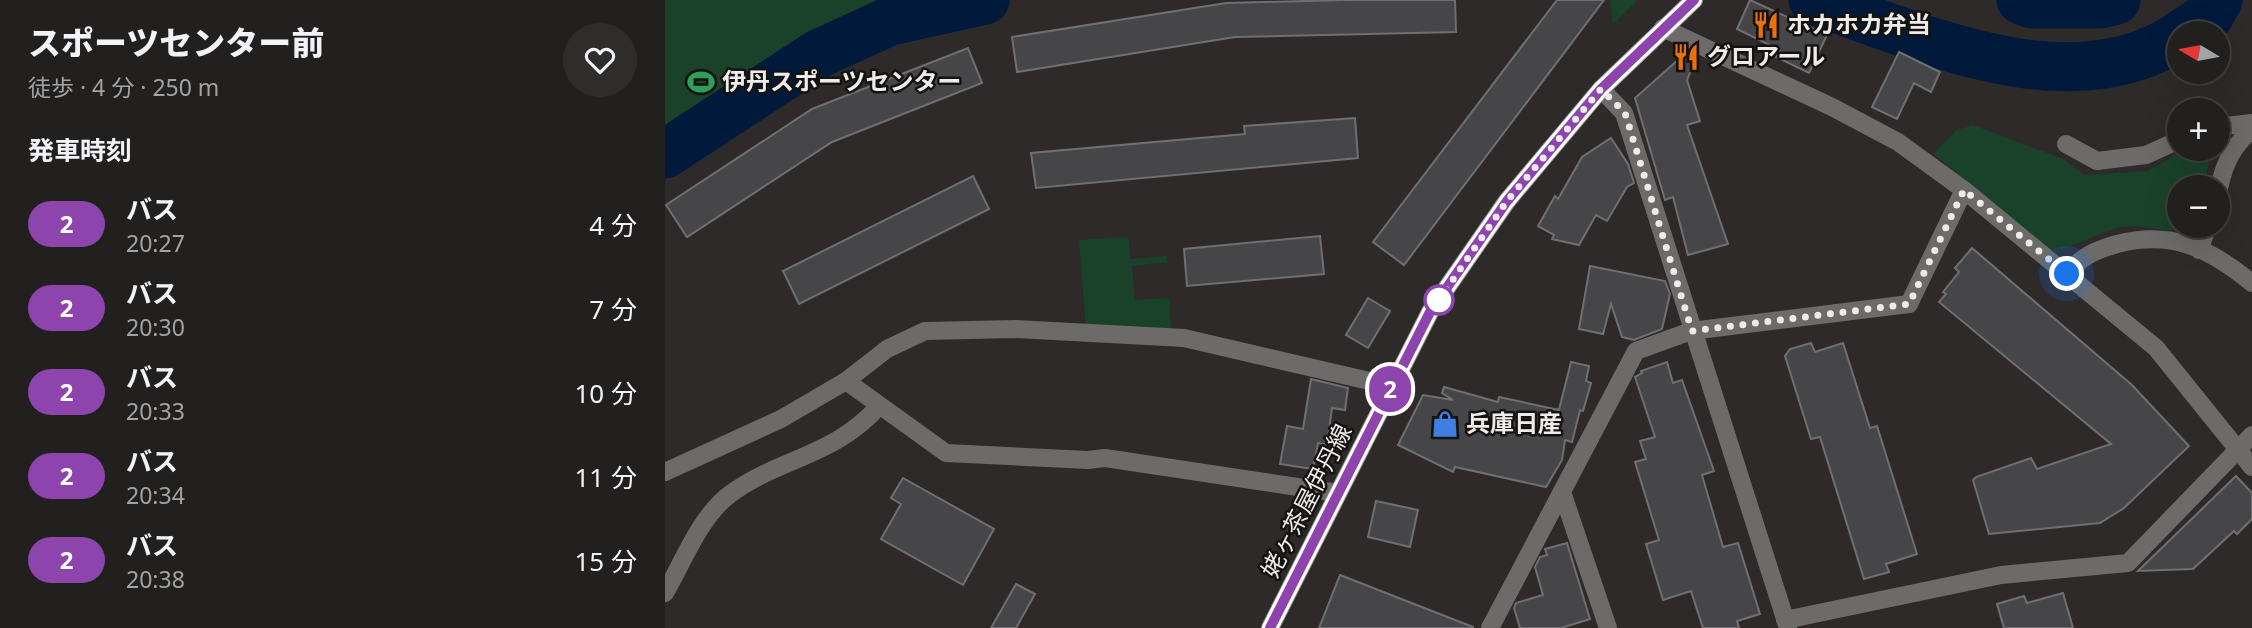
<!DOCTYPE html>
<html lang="ja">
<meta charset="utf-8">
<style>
:root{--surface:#22201f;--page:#2e2d2c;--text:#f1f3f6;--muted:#a2a3a4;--line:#3f3e3d}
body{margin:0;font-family:"Noto Sans","Noto Sans JP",sans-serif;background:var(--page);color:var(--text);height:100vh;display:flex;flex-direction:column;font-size:26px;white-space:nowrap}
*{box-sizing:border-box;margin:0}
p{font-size:23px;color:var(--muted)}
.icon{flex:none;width:38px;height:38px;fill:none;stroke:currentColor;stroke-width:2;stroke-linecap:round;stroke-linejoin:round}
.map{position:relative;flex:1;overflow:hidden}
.drawer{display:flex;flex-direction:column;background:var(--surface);width:665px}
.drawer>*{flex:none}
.badge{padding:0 14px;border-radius:23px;font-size:24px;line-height:46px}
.needle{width:46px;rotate:280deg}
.controls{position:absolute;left:1502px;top:21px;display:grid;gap:14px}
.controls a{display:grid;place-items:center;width:63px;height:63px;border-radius:50%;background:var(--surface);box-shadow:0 7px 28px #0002,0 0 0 2px var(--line);font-size:35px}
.you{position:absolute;width:35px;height:35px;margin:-18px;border:5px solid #fff;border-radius:50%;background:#1a73e8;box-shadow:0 0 0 10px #1a73e833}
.map>.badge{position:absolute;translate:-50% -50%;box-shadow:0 0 0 4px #fff}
h2{padding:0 28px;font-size:26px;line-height:63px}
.round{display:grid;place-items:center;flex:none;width:74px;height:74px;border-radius:37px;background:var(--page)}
.headline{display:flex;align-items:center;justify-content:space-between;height:119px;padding:0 28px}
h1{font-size:33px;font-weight:800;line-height:52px}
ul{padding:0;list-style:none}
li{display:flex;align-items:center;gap:21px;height:84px;padding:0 28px}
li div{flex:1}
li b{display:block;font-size:26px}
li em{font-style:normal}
li .badge{min-width:77px;font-weight:700;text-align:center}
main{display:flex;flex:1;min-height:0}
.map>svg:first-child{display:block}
</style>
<main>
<section class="drawer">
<div class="headline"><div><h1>スポーツセンター前</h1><p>徒歩 · 4 分 · 250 m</p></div><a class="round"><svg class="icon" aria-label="heart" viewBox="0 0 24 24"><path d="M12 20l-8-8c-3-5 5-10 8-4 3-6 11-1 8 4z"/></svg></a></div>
<h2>発車時刻</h2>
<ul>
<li><span class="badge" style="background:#8e44ad;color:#fff">2</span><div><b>バス</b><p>20:27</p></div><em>4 分</em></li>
<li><span class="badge" style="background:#8e44ad;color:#fff">2</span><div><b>バス</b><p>20:30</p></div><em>7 分</em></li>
<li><span class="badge" style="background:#8e44ad;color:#fff">2</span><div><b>バス</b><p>20:33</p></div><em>10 分</em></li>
<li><span class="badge" style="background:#8e44ad;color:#fff">2</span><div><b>バス</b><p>20:34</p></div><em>11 分</em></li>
<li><span class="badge" style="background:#8e44ad;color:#fff">2</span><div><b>バス</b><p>20:38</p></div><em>15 分</em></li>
</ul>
</section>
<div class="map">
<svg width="1587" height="628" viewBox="0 0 1587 628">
<rect width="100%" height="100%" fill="#2d2a29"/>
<g fill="#1a422a">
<polygon points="0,0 217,0 142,35 0,129"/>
<polygon points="945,0 973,0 948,24"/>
<path d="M1308,125L1398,159L1419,175L1483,171L1520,149H1551L1544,161L1539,187H1514V226H1527C1505,237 1480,223 1457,227C1431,232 1411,249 1385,250L1268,153L1292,130Z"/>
<polygon points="459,237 464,239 465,259 502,256 502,262 467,266 470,300 504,298 506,331 421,327 414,240"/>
</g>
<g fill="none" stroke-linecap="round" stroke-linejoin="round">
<g stroke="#011a3c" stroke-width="49">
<path d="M1148,0C1256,38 1406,107 1514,36"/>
<polyline points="1356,0 1367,4 1436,4 1451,0"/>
<polyline points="1518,33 1544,16 1553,0"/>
<polyline points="0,154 153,54 225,21 320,0"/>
</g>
</g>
<g fill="#464649" stroke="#6f6f72" stroke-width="2">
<polygon points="681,0 790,0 791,32 570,37 352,72 347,37 561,3"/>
<polygon points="892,0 939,0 739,265 708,242"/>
<polygon points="1085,0 1162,35 1144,73 1111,57 1115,50 1072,29"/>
<polygon points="303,48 317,83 167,142 22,237 1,205 147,109"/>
<polygon points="1022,52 1032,56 1022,80 1035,121 1022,125 1063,244 1023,255 1008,197 1000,200 970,98"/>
<polygon points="1234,52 1275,72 1266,92 1249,83 1232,119 1207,107"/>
<polygon points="690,118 693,158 371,188 366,153 580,134 579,126"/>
<polygon points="946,138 963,164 969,183 962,187 942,221 931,215 914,245 887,239 889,235 873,226 890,196 893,199 917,157"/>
<polygon points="308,176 324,209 134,304 118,271"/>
<polygon points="655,236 659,274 522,286 519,249"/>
<polygon points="1307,248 1467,385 1524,446 1459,508 1435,523 1324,534 1308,480 1311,477 1366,458 1372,469 1446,444 1274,302 1281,294 1278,292 1294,272 1290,268"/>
<polygon points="925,266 1000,281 1005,294 997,329 969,340 957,337 946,304 938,334 914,329"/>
<polygon points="703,298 725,311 703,348 681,335"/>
<polygon points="1146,343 1150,352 1178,343 1205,428 1212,426 1252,554 1221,564 1224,572 1199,579 1155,437 1146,439 1120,356 1125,349"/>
<polygon points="906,362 924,366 921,381 926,383 918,411 915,410 907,442 900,440 897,460 881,487 790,467 788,472 733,445 758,395 788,400 777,393 779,387 833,402 834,397 894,410"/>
<polygon points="1002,362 1008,383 1017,380 1049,471 1037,475 1058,547 1073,543 1095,614 1072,621 1074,628 1038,628 1026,591 998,600 981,544 994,540 970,462 981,459 975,441 990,437 970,377 977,373 976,371"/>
<polygon points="646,379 683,388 680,410 667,408 662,445 653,443 648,469 615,464 622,426 638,429"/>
<polygon points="1571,476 1587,493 1587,519 1572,534 1569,531 1528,569 1473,571"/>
<polygon points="238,478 329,529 298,585 216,539 236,504 226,498"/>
<polygon points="711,501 753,510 745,547 703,537"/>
<polygon points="902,543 925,619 896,628 855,628 849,608 851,603 878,595 870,567 875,557 882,555 880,549"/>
<polygon points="675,575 808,627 808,628 654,628"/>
<polygon points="351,584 370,594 351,628 326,628"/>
<polygon points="1398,593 1408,628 1339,628 1332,604 1359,596 1362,603"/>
</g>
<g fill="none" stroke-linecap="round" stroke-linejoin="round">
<g stroke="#6c6b6a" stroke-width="18">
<polyline points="998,28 1167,107 1233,142 1299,190 1491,348 1587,467"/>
<polyline points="936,89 959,113 1123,628"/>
<polyline points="1552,127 1587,123"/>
<polyline points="1401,144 1432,161 1481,155 1514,140"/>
<path d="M1552,199C1557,169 1564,150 1587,129"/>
<polyline points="1534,250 1543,226"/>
<path d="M1402,274C1415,257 1431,250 1452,244C1507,230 1544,248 1587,283"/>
<polyline points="181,381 222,349 260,331 350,329 519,338 726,386"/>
<polyline points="0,472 116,419 181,381 281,453 423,460 440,458 673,493"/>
<polyline points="897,492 943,628"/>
<path d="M0,593C18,562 35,517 64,495C113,458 169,457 214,406"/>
<polyline points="1120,620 1336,575 1463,563 1587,435"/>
<polyline points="825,628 971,351 1026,331 1244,304 1299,190"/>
</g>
<polyline stroke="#918f8e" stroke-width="18" points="605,628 765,312 842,201 936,89 1029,0"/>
</g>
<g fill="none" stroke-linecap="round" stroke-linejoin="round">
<defs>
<polyline id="line" points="605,628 765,312 842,201 936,89 1029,0"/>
</defs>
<use href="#line" stroke="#fff" stroke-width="16"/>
<use href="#line" stroke="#8e44ad" stroke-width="10"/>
<polyline stroke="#edeceb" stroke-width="7" stroke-dasharray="0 12.6" points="774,300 842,201 936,89 960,113 1027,331 1244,304 1299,190 1402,274"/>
</g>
<defs>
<symbol id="restaurant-bare" viewBox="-9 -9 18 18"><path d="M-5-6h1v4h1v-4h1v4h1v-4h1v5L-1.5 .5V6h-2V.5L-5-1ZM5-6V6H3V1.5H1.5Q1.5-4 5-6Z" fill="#e8710a" stroke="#141312" stroke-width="2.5" paint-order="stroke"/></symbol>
<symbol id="stadium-bare" viewBox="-9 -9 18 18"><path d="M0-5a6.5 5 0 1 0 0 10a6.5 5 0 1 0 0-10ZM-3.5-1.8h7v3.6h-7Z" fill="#2e9e5b" stroke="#141312" stroke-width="2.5" paint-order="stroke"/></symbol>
<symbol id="shop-bare" viewBox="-9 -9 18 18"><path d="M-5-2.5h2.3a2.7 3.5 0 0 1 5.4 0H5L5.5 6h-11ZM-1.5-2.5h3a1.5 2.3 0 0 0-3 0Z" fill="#3f7fe0" stroke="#141312" stroke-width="2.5" paint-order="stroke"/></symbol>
</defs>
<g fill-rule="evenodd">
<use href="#restaurant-bare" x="1082" y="6" width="38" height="38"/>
<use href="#restaurant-bare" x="1002" y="38" width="38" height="38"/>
<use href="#stadium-bare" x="17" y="63" width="38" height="38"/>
<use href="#shop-bare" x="761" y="405" width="38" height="38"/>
</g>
<circle fill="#fff" stroke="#8e44ad" stroke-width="3.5" cx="774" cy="300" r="14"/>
<g text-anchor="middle" stroke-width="5" stroke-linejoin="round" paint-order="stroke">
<g font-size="24" font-weight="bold" fill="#edeceb" stroke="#141312" text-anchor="start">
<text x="1122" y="33">ホカホカ弁当</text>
<text x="1042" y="65">グロアール</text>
<text x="57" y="90">伊丹スポーツセンター</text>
<text x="801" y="432">兵庫日産</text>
</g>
<g font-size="24" fill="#edeceb" stroke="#141312">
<text transform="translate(642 501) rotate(-63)" y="8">姥ヶ茶屋伊丹線</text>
</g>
</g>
</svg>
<div class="controls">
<a><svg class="needle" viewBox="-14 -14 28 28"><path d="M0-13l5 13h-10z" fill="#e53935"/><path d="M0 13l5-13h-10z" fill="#a2a3a4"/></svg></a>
<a>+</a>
<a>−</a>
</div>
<div class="you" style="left:1402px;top:274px"></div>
<b class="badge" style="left:725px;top:389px;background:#8e44ad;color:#fff">2</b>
</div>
</main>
